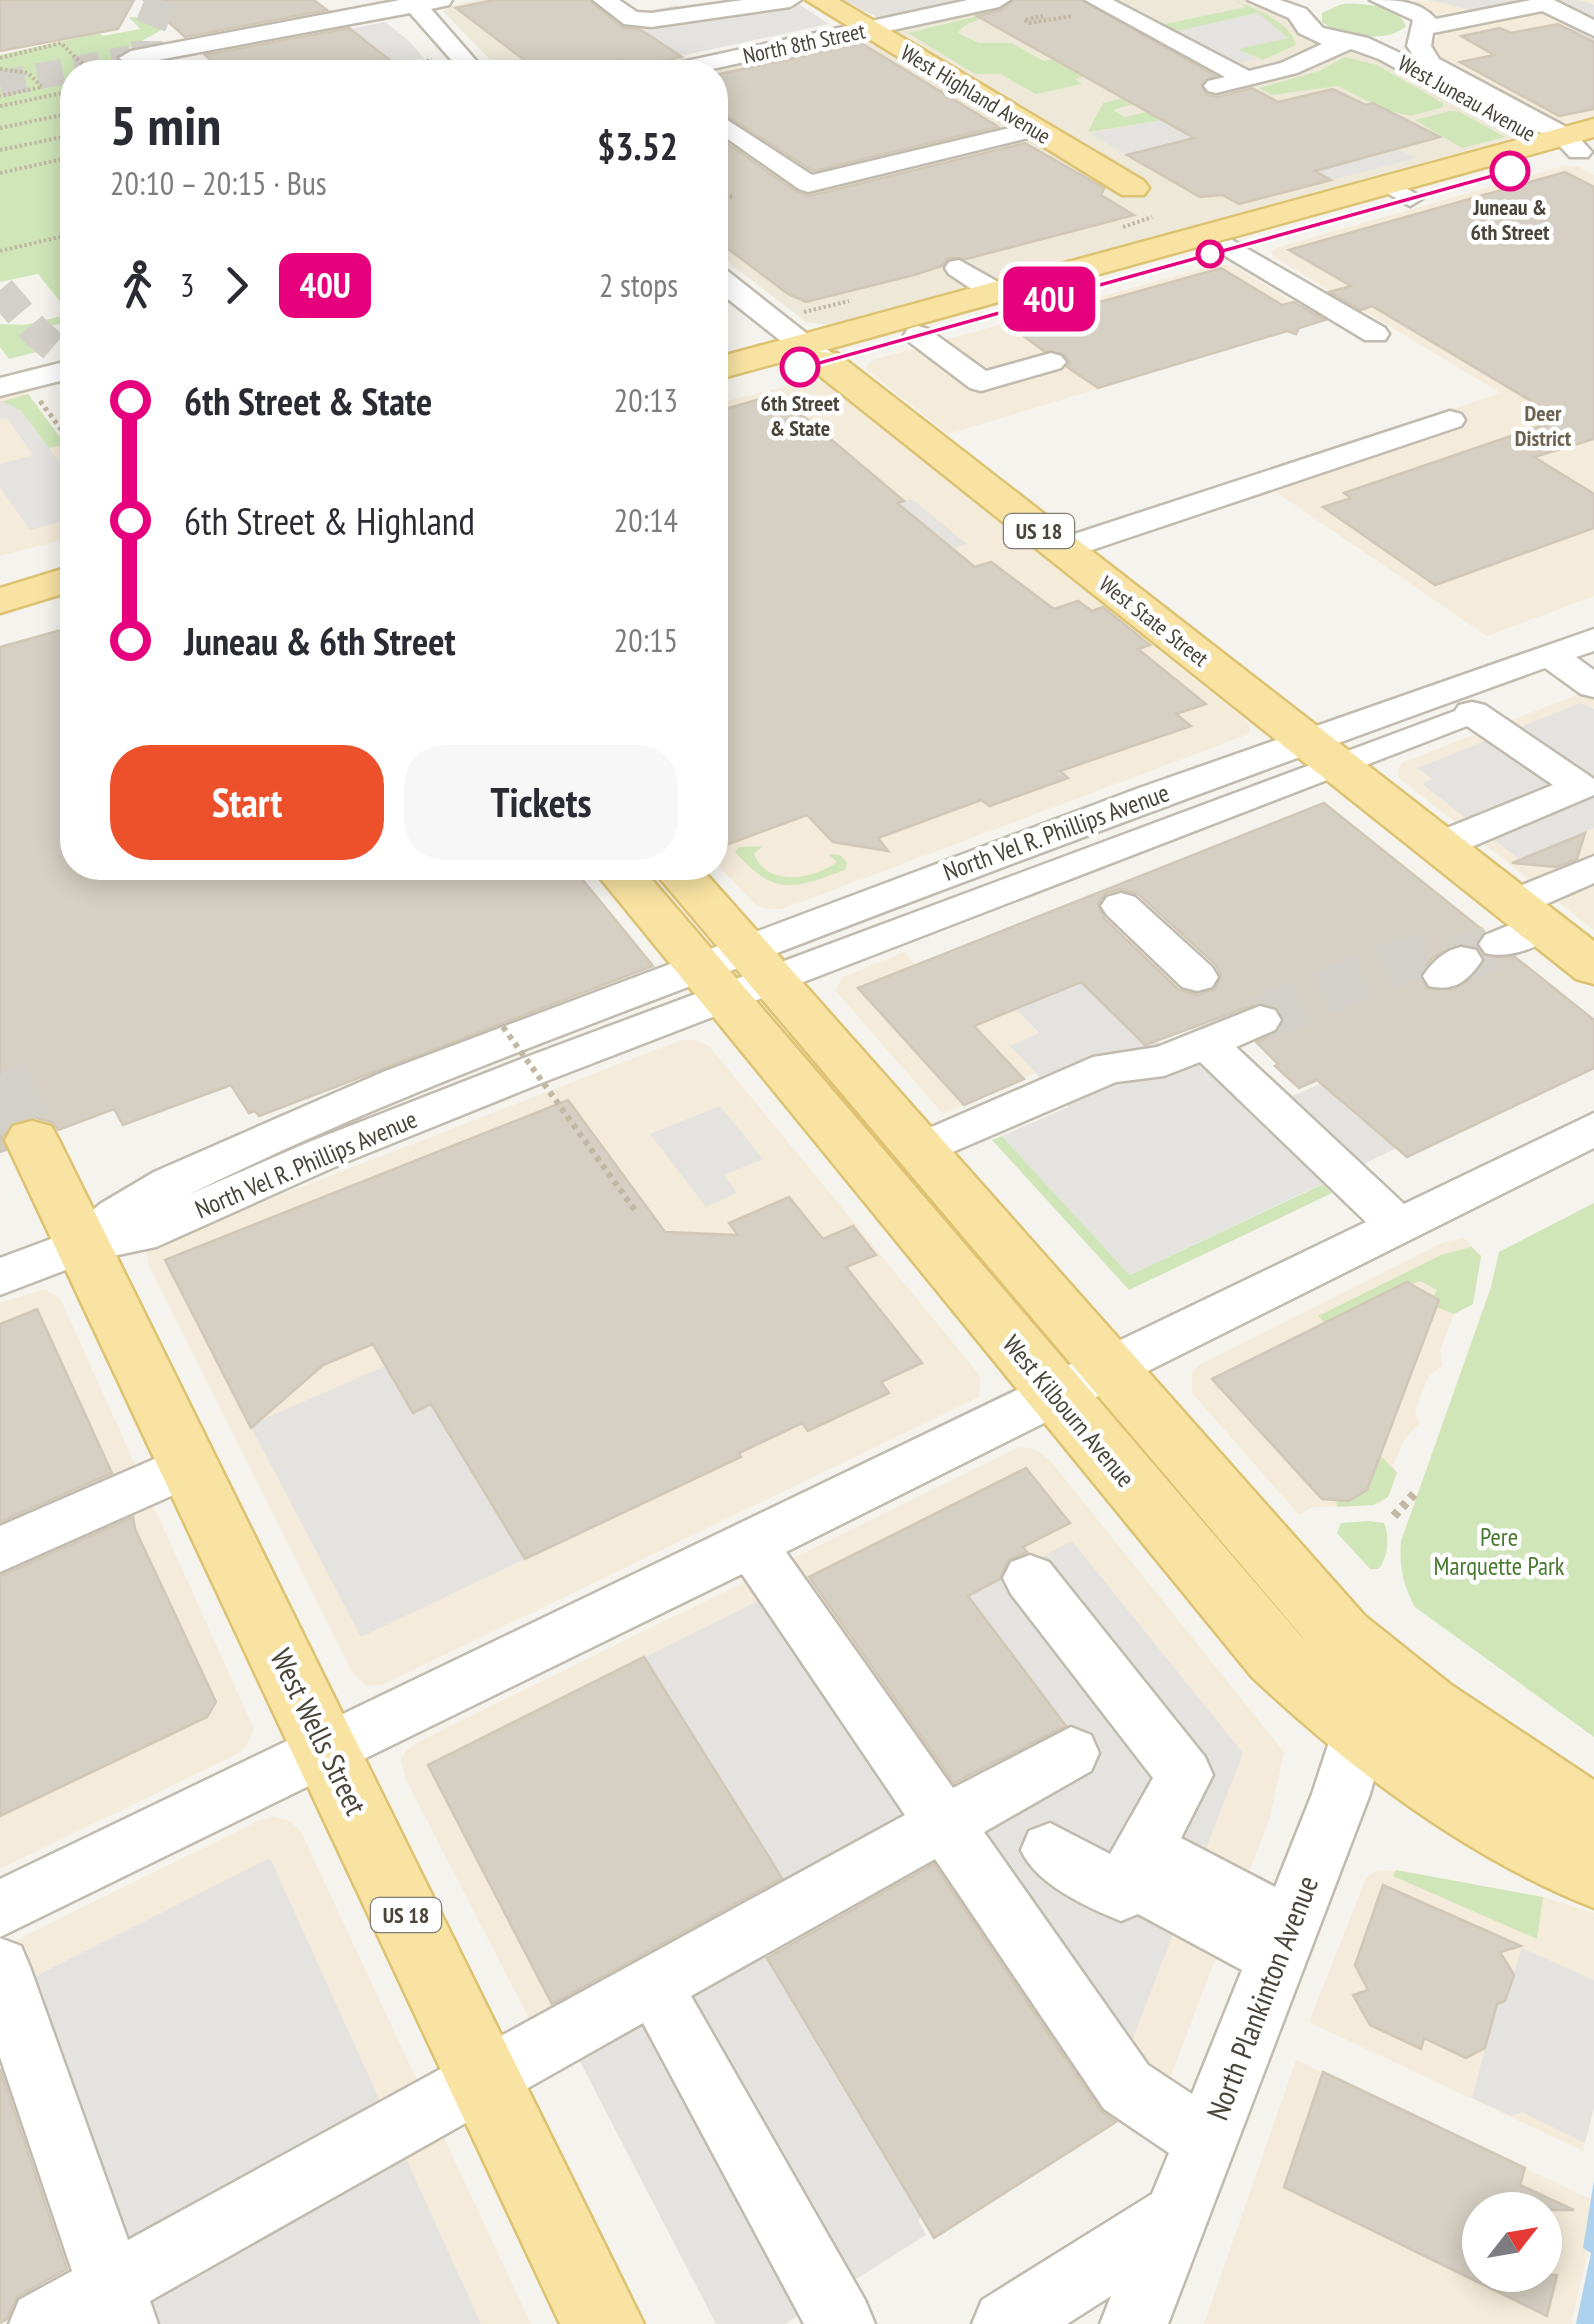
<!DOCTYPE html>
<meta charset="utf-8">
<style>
:root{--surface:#fff;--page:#f7f7f7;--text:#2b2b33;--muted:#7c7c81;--accent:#ed512c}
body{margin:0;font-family:"PT Sans Narrow",sans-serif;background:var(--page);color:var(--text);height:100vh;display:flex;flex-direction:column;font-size:38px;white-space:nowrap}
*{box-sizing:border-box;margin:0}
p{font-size:32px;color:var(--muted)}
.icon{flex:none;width:55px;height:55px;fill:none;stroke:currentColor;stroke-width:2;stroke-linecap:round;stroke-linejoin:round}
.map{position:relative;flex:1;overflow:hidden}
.drawer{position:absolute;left:60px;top:60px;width:668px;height:820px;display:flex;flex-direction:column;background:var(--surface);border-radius:40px;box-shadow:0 5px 25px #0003}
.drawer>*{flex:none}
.badge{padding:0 20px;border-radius:15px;font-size:35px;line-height:65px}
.needle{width:65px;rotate:59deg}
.fabs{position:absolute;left:1462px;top:2192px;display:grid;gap:20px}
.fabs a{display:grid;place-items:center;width:100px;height:100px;border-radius:50%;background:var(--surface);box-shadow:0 5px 25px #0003;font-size:50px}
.map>.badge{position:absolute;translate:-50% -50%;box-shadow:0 0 0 5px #fff}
.legs{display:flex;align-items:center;gap:15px;height:110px;padding:0 50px;font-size:32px}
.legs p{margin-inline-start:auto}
.head{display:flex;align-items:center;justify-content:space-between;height:170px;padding:0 50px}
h1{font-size:55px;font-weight:700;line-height:75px}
.cta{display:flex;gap:20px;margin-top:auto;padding:20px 50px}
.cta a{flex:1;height:115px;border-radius:40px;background:var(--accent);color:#fff;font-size:40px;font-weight:700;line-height:115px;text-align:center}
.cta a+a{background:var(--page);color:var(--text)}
ul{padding:0 50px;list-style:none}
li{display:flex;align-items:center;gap:35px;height:120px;font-size:38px}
li i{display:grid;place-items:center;width:15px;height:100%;margin:0 12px;background:currentColor}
li i::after{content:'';width:25px;height:25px;margin:-12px;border:8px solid;border-radius:50%;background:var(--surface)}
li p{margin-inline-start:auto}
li:first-child i{background:linear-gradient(#0000 50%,currentColor 0)}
li:last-child i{background:linear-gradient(currentColor 50%,#0000 0)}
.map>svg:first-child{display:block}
</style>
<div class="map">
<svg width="1594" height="2324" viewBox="0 0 1594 2324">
<rect width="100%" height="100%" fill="#f5f3ed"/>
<g fill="#f5ebda" fill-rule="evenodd">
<polygon points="1594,0 1594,117 1566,122 1555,121 1441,60 1431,47 1442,30 1439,18 1408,1"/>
<polygon points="1564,166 1579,167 1594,175 1594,596 1487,636 1251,475 1501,393 1274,257 1272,252 1278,247"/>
<polygon points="1219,264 1234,266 1323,321 948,434 867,370 867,365 876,359"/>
<polygon points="814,379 826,383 1244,719 1250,726 1249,734 782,909 765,909 754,903 715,862 715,404"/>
<polygon points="24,389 72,453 72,537 0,556 0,395"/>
<polygon points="1594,688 1594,930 1400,779 1397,770 1404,762"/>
<polygon points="904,952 974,1026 1015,1009 1039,1034 1011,1046 1036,1073 943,1114 835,990 843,977"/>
<polygon points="681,1040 696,1040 709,1046 977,1372 981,1379 979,1397 384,1684 367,1686 353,1674 148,1264 147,1253 157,1243"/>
<polygon points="1464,1238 1481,1256 1473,1304 1454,1314 1440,1351 1442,1366 1428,1377 1415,1411 1420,1422 1404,1440 1393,1466 1397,1473 1388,1497 1380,1504 1365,1506 1313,1507 1299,1515 1192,1393 1192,1373 1199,1365 1444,1242"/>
<polygon points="45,1289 60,1298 254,1729 246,1747 237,1754 0,1869 0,1303"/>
<polygon points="1019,1447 1035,1449 1049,1459 1284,1752 1270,1817 1168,2083 1136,2069 970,1834 534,2028 405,1778 401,1759 405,1752 416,1743"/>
<polygon points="274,1817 290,1821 300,1830 531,2324 91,2324 0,1948 260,1820"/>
<polygon points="1396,1870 1543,1897 1594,1913 1594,2108 1583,2151 1309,2022 1366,1878 1374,1872"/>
<path d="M1296,2060L1590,2199L1584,2248L1588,2251L1571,2324H1204ZM1480,2210H1545V2275H1480Z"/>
</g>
<polygon fill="#e5e2de" points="843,0 970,0 881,19"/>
<g fill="#ede8d8">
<polygon points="478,0 596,0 704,72 502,72 443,11 450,6"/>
<polygon points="1031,0 1246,0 1277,8 1294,27 1380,58 1516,137 829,325 806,322 715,252 715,72 709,72"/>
</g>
<g fill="#d0e6b9">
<path d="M1234,0C1255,9 1291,22 1296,45L1263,60L1237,49L1287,37L1258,13L1170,33L1156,26L1246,7Z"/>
<path d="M1342,4C1364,3 1397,5 1406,26C1387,44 1342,37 1322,22V13Z"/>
<path d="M1002,10C988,19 965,20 958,33L979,43H1011L1044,61L1054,59L1084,76L1075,79L1082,84L1036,94L1000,74H975L908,33Z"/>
<polygon points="129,17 164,18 153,21 163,29 124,51 142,68 171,64 180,72 72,72 72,321 34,330 48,349 9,359 0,347 0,324 24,325 70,314 38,274 0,282 0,55 99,33 103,36 140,29"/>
<polygon points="1345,57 1377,65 1443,103 1443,107 1411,116 1383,109 1338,86 1272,95 1259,88 1319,71"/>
<polygon points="1124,98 1133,104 1113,110 1125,117 1147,112 1163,120 1088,132 1103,103"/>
<polygon points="1450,111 1460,112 1505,137 1462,148 1415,120"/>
<polygon points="28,394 65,444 49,448 21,411 0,402"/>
<path d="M763,846L754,854C767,888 814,879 837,862L828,854L840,855L847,863L845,870C792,889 776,897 735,852L739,847Z"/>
<polygon points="1002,1136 1130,1275 1323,1184 1332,1193 1129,1290 992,1140"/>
<path d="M1594,1203V1737L1415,1607C1403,1585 1399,1567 1401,1541L1491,1287L1499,1252Z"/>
<polygon points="1471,1247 1481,1256 1473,1304 1454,1314 1436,1307 1439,1300 1433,1297 1437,1290 1420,1281 1325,1323 1318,1316 1441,1255"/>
<polygon points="1380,1455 1397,1473 1388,1497 1373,1505 1338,1507 1336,1502 1363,1494"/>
<path d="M1368,1521L1384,1523C1390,1535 1388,1560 1378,1569H1370L1337,1533L1341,1523Z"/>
<polygon points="1396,1870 1543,1897 1537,1939 1393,1876"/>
</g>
<g fill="#e5e3e0">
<polygon points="793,0 829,24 680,56 628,21 640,13 677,5 691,14"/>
<polygon points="1429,0 1579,0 1594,5 1594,42 1567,28 1571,26 1522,2 1475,11"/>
<polygon points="1258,13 1288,38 1238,49 1256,59 1234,64 1169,33"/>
<polygon points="385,22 408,40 424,58 395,64 350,29"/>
<polygon points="1227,109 1251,123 1127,155 1089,133"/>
<polygon points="1397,149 1417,158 1331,180 1315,171"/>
<polygon points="3,401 21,411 72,479 72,519 30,530 0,487 0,464 33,455 7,418 0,419 0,402"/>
<polygon points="912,499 967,544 940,553 892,505"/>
<polygon points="1581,703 1594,709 1594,828 1519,859 1422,784 1432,779 1417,768"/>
<polygon points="1459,912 1521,961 1302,1059 1273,1031 1239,1046 1292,1096 1325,1082 1327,1089 1357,1117 1361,1115 1397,1148 1130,1275 1002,1136 1068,1107 1010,1046 1039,1033 1015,1009 1081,982 1146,1045 1157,1041 1160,1044"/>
<polygon points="720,1106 763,1159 724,1175 737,1193 706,1207 650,1134"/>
<polygon points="385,1366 413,1412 431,1404 525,1559 361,1637 250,1425"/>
<polygon points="1072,1541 1243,1753 1126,2056 970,1834 1094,1763 968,1596"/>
<polygon points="766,1597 918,1820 790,1892 645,1657"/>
<polygon points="270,1858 481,2324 154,2324 30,1979"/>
<polygon points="761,1948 921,2217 918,2220 926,2235 785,2324 716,2324 575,2052"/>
<polygon points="1522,1948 1594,1980 1594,2108 1585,2143 1522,2112 1512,2116 1472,2098 1497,2004 1505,2000"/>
</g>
<polygon fill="#aed1ed" points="1594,2180 1594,2324 1576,2324 1591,2253 1583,2248"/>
<g fill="#d6cfc3" stroke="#d1c7b6" stroke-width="2.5" fill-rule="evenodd">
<polygon points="0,0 134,0 118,29 0,51"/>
<polygon points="144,0 314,0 327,10 185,37"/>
<polygon points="494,0 589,0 622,27 641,30 682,57 635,67 620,59 609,64 608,72 540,72 456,8"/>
<polygon points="1014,0 1082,0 1215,76 1201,84 1207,95 1217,97 1252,88 1278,102 1333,89 1366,105 1373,103 1440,137 1315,171 1331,180 1239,204 1222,195 1200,197 1127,155 1194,138 977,16 1001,10"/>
<polygon points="1558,24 1594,42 1594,109 1559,116 1460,62 1494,55 1461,36 1500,28 1511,33"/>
<polygon points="349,28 405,72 224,72 205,55"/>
<polygon points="861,43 994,124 998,127 813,171 715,108 715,75"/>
<polygon points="715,135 797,192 809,196 1025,143 1104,188 1101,195 1134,215 966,259 948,258 942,266 914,275 806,302 788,294 715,239"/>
<polygon points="1565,172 1594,187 1594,439 1534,457 1594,494 1594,528 1435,585 1323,507 1351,498 1344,493 1561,419 1372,306 1361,310 1329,292 1351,286 1289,250"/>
<polygon points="1221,268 1282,305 1294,302 1325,320 1299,328 1296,334 1287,331 1098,388 1067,367 1070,362 1064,354 1044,351 1011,327"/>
<polygon points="767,397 776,405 785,402 808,420 904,501 897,503 975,567 991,562 1054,609 1078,601 1092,611 1103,607 1150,645 1138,649 1206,704 1176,714 1191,726 1060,771 1068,778 990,806 981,800 878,838 888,851 833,842 807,815 715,849 715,412"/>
<polygon points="72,627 72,868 573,868 653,966 259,1116 255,1111 249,1113 231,1085 123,1125 114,1109 58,1130 52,1122 33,1117 12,1122 2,1138 6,1150 0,1152 0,647"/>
<path d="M1324,803L1484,931L1476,946L1460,943L1432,958L1420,974L1426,988L1455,989L1474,976L1485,962L1484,957H1515L1594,1020V1068L1407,1157L1317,1080L1299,1088L1275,1066L1278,1064L1256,1042L1276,1033L1284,1022L1276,1006L1259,1003L1145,1045L1081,982L974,1026L1024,1079L964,1105L858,988ZM1120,889L1138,894L1215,964L1221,975L1215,989L1198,995L1179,990L1104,918L1098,904L1106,893Z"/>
<polygon points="1585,833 1577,859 1556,867 1512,863"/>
<polygon points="568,1100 665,1232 738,1235 729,1223 789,1197 823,1239 853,1226 876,1255 846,1267 922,1363 881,1382 889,1393 808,1431 802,1423 739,1453 741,1457 525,1559 431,1404 413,1413 373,1344 323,1365 251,1428 165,1260"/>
<polygon points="1407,1282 1439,1300 1367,1490 1349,1501 1322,1499 1212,1379"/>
<polygon points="37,1309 112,1473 0,1522 0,1324"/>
<polygon points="1026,1468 1070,1523 1023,1547 1027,1552 1008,1560 1000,1579 968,1596 1066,1726 954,1783 809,1577"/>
<polygon points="133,1517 135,1529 216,1702 207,1717 0,1816 0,1576"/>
<polygon points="644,1657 782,1878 552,2004 428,1765"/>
<polygon points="934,1864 1101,2111 1116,2122 934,2238 767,1958"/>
<polygon points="1383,1885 1521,1946 1500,1952 1514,1975 1505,2001 1497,2004 1485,2048 1466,2058 1424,2038 1421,2049 1370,2025 1353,1995 1368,1990 1355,1965"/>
<polygon points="0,2069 67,2269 17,2297 7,2319 0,2323"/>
<polygon points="1323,2072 1525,2168 1520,2185 1574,2210 1480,2210 1480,2275 1557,2275 1547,2316 1284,2187"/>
</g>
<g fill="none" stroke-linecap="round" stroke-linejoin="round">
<polyline stroke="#d3d0c9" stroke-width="26" stroke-dasharray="26 12" stroke-linecap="butt" points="0,84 131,58"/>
<polyline stroke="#d3d0c9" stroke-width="45" stroke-dasharray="45 22" stroke-linecap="butt" points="1260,1020 1405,959 1461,960 1499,944"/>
<polyline stroke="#d3d0c9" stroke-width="55" stroke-dasharray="55 28" stroke-linecap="butt" points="0,1074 32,1140"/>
<g stroke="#d3d0c9" stroke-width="31" stroke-dasharray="31 16" stroke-linecap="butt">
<polyline points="147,72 147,35 161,0"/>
<polyline points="0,290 37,333 72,362"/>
</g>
<defs>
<g id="minor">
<polygon points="400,0 452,0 449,5 431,9 486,72 462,72 410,13 131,65 119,58 131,51"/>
<polygon points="593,0 619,0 637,12 651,13 743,0 801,0 790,7 651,27 624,24"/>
<polygon points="968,0 1010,0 999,7 698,72 656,72 668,65"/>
<path d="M1085,0H1113L1249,71L1281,63L1322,44L1299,33L1289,18L1248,0H1280L1306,9L1323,28L1368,38L1417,61L1407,46L1413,20L1370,0C1396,0 1419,0 1436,19L1531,0H1554L1594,20V36L1542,11L1433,33L1431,46L1439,59L1572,130L1592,152L1588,157H1570L1554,140L1451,84L1440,90L1432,88L1379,59L1351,49L1297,73L1216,93L1208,91L1204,86L1208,81L1225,77Z"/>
<polygon points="621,63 636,72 611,72 613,65"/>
<polygon points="715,112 812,175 1035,122 1047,129 1044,134 808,192 799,189 715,130"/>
<polygon points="1386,177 1423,198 1410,206 1373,185 1377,179"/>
<polygon points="1232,240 1385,328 1389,334 1385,340 1365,340 1222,254 1218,248 1222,242"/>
<polygon points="959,260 1005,286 1009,292 1005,298 985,298 949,274 945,268 949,262"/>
<polygon points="715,267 725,269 834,355 839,361 834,367 814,367 715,289"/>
<polygon points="918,326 928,329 986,371 1051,353 1061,356 1066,362 1061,368 981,391 970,388 908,341 904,335 908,329"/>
<polygon points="72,360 72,378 0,396 0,378"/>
<polygon points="1450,411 1461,414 1465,420 1461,426 1074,556 1050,556 1045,549 1050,542"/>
<path d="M1594,629V651L1576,657L1594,670V697L1581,694L1545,668C1275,765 1006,865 738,968C552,1039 368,1106 188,1195L309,1142L529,1056L1455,711L1459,705L1472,702L1485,705L1594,779V795L1455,854L1441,857L1427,854L1422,845L1427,836L1553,785L1467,726L544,1082L341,1164L156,1247L89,1261L0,1295V1258L67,1233L100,1204L154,1172L383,1072L1139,788Z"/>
<polygon points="1594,856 1594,883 1528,912 1514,916 1500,912 1494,903 1500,894"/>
<polygon points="1121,893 1135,897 1212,967 1218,977 1212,987 1197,991 1182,987 1107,915 1101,906 1107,897"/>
<path d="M1542,912L1556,916L1562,925C1549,946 1508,960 1485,953L1479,944L1485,935Z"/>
<path d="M1461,947L1476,950L1482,960C1468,981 1454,992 1429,986L1423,976C1433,961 1444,951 1461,947Z"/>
<path d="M1260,1006L1275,1010L1281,1020L1275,1030L1236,1047L1404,1204L1594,1113V1148L786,1552L953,1788L1071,1727L1091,1735L1099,1753L1091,1771L984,1832L1148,2065L1192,2094L1242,1970L1138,1914L1121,1921C1086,1907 1036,1884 1021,1850L1029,1831L1050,1823L1110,1854L1153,1778L1011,1594L1003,1578L1011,1562L1030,1555L1049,1562L1205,1757L1213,1775L1181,1838L1275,1887L1312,1794L1347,1687L1367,1679L1387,1687L1395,1704L1370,1794L1168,2324H1100L1111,2296L1067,2324H972L982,2300L1152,2194L1169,2153L1104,2109L935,1859L691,1996L865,2300L875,2324H804L643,2023L150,2301L158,2324H9L19,2300L72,2271L0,2057V1938L21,1946L30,1967L128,2240L905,1815L742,1574L0,1937V1879L1366,1222L1200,1062L1164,1076L1116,1082L920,1166L904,1161L898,1150L904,1139L1093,1057L1157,1047Z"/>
<polygon points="189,1444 207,1450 214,1465 207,1480 0,1572 0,1526"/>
</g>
<g id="major">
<polygon points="806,0 839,0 1144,181 1149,188 1144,195 1122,195"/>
<polygon points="1594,119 1594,137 818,352 837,353 1594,941 1594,984 1576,979 811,369 806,361 811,354 715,380 715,358"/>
<polygon points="72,566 72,591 0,613 0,588"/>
<path d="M592,868H642L1300,1635L1305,1640L651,868H701L1365,1616L1450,1684L1594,1780V1908C1467,1858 1351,1770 1252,1677Z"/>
<polygon points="32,1121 51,1126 59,1140 644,2324 560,2324 5,1140 13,1126"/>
</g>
</defs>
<use href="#minor" stroke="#c1bbaf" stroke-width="5"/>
<use href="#major" stroke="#ddc272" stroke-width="5"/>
<g stroke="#c1b7a2" stroke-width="4" stroke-dasharray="2.5 2.5" stroke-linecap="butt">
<polyline points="1043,16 1024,20 1030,23 1072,16"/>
<polyline points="0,58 61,43 90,72"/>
<polyline points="397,66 432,60"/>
<polyline points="0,69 28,73 42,87 0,96"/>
<polyline points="409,70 437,64"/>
<polyline points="0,106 72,91"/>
<polyline points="0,128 72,113"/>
<polyline points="0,150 72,135"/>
<polyline points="0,173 72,157"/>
<polyline points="715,194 735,197"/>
<polyline points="1123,227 1152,217"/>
<polyline points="0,251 72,234"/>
<polyline points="804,312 849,301"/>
</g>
<polyline stroke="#c1b7a2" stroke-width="5" stroke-dasharray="4 4" stroke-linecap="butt" points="40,401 72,444"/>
<polyline stroke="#c1b7a2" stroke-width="9" stroke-dasharray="6 6" stroke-linecap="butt" points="1394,1516 1414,1494"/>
<use href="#minor" fill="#fff" fill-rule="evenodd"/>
<use href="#major" fill="#f8e3a3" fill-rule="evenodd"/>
<polyline stroke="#c1b7a2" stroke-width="6" stroke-dasharray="5 5" stroke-linecap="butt" points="503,1027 637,1213"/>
</g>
<polygon fill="#e6007e" stroke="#fff" stroke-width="2.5" points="1510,168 1514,173 805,370 794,367"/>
<g fill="#fff" stroke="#e6007e" stroke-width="5">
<circle cx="1510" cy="171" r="18"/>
<circle cx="1210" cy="254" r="12"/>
<circle cx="800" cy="367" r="18"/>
</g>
<g text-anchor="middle" stroke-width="9" stroke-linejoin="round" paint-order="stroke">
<g font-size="22" fill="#4a443a" stroke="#fff">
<text transform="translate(804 43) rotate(-12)" y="8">North 8th Street</text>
<text transform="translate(976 94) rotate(31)" y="8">West Highland Avenue</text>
<text transform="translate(1467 98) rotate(29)" y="8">West Juneau Avenue</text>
<text transform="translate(1154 621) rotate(38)" y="8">West State Street</text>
</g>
<g font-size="22" font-weight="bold" fill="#4a443a" stroke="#fff">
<text x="1510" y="215">Juneau &amp;<tspan x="1510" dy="25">6th Street</tspan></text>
<text x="800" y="411">6th Street<tspan x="800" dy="25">&amp; State</tspan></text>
</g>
<g font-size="22" font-weight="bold" fill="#6c6352" stroke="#fff">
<text x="1543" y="421">Deer<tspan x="1543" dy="25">District</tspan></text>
</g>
<g fill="#fff" stroke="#807c75" stroke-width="2.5">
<rect x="1004" y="514" width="70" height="34" rx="8"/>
<rect x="371" y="1898" width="70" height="34" rx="8"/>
</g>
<g font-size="22" font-weight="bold" fill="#4a443a">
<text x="1039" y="539">US 18</text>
<text x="406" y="1923">US 18</text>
</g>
<g font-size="25" fill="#4a443a" stroke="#fff">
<text transform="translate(1056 832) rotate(-20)" y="9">North Vel R. Phillips Avenue</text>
<text transform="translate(306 1164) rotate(-23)" y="9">North Vel R. Phillips Avenue</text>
<text transform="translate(1069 1411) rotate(50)" y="9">West Kilbourn Avenue</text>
</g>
<g font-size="25" fill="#497930" stroke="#fff">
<text x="1499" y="1546">Pere<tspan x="1499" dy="29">Marquette Park</tspan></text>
</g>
<g font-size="30" fill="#4a443a" stroke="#fff">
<text transform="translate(318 1732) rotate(64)" y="10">West Wells Street</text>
<text transform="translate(1263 1998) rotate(-69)" y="10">North Plankinton Avenue</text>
</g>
</g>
</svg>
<div class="fabs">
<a><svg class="needle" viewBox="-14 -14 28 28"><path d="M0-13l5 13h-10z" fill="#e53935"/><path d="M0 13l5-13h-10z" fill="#7c7c81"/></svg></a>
</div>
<b class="badge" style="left:1049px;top:299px;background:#e6007e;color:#fff">40U</b>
<section class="drawer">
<div class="head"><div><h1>5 min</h1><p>20:10 – 20:15 · Bus</p></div><b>$3.52</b></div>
<div class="legs"><svg class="icon" aria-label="walk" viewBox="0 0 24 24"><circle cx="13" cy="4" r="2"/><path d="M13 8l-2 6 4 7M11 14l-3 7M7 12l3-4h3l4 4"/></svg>3<svg class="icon" aria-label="forward" viewBox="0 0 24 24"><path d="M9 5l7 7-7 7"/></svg><b class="badge" style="background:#e6007e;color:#fff">40U</b><p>2 stops</p></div>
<ul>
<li><i style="color:#e6007e"></i><b>6th Street &amp; State</b><p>20:13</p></li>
<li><i style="color:#e6007e"></i><span>6th Street &amp; Highland</span><p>20:14</p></li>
<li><i style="color:#e6007e"></i><b>Juneau &amp; 6th Street</b><p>20:15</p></li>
</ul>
<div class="cta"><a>Start</a><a>Tickets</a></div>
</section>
</div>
